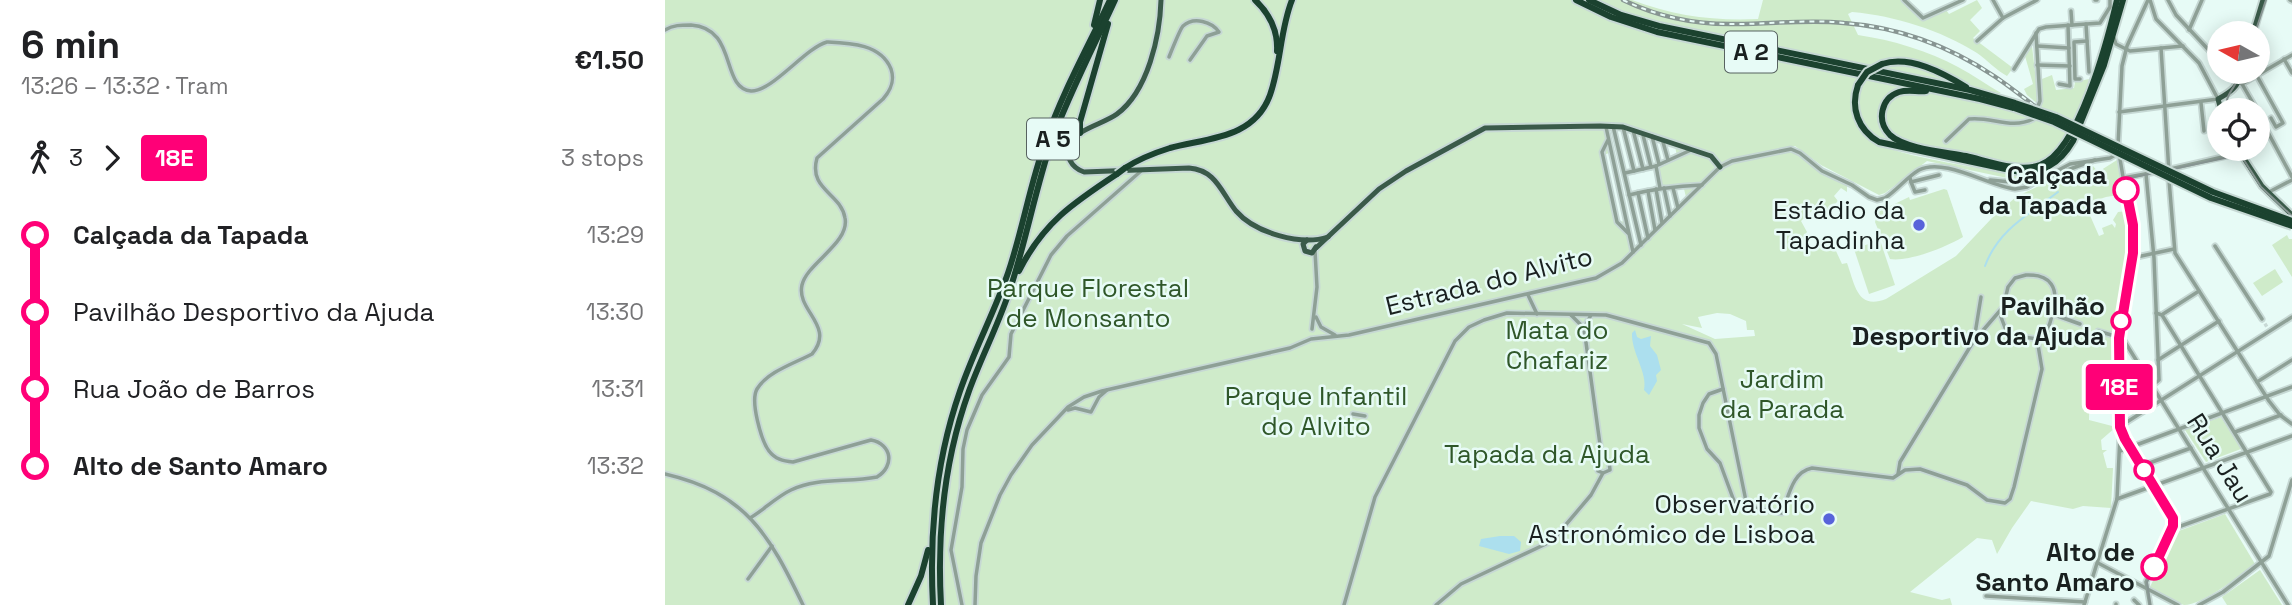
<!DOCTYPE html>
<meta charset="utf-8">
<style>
:root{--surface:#fff;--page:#f6f6f6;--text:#202124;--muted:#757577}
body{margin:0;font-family:"Space Grotesk",sans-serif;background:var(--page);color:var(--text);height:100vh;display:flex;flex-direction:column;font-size:26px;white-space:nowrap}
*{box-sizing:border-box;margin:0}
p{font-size:23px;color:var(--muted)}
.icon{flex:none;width:38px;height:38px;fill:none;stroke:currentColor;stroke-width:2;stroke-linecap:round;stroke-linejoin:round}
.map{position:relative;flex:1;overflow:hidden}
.panel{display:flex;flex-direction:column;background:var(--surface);width:665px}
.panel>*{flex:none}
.badge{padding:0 14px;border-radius:5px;font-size:24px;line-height:46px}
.needle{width:46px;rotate:278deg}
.tools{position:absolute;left:1542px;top:21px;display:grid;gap:14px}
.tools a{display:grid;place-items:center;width:63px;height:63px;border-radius:50%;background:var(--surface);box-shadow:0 4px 18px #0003;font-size:35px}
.map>.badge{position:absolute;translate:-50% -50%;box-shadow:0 0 0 4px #fff}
.legs{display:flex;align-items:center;gap:10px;height:77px;padding:0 21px;font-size:23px}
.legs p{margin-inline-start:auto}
.summary{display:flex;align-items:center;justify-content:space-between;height:119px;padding:0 21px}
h1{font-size:38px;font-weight:600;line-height:52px}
ul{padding:0 21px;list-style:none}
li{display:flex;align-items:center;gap:24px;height:77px;font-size:26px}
li i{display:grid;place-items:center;width:10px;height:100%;margin:0 9px;background:currentColor}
li i::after{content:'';width:18px;height:18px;margin:-9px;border:5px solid;border-radius:50%;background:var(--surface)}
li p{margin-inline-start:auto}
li:first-child i{background:linear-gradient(#0000 50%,currentColor 0)}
li:last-child i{background:linear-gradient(currentColor 50%,#0000 0)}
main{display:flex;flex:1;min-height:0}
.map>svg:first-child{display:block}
</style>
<main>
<section class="panel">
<div class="summary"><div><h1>6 min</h1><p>13:26 – 13:32 · Tram</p></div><b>€1.50</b></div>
<div class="legs"><svg class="icon" aria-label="walk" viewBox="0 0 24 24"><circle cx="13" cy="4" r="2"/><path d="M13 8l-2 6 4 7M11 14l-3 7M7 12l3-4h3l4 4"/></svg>3<svg class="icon" aria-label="forward" viewBox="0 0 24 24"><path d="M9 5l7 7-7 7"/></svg><b class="badge" style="background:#f07;color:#fff">18E</b><p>3 stops</p></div>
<ul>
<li><i style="color:#f07"></i><b>Calçada da Tapada</b><p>13:29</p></li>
<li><i style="color:#f07"></i><span>Pavilhão Desportivo da Ajuda</span><p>13:30</p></li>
<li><i style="color:#f07"></i><span>Rua João de Barros</span><p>13:31</p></li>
<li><i style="color:#f07"></i><b>Alto de Santo Amaro</b><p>13:32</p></li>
</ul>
</section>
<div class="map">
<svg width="1627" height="605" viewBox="0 0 1627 605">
<rect width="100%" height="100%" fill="#e7fbf6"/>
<g fill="#cfebca" fill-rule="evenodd">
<path d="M0,0H967C1009,16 1049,21 1093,19L1098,0H1237L1257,20L1281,10L1284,14L1312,0L1317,8L1305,20L1315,31L1308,38L1348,68L1342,76C1332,71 1322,60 1312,53C1275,30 1231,16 1187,12L1183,14L1193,35C1227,40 1264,51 1293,67C1308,75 1322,85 1336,93L1321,92L1373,108L1374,105L1362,95L1359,89L1368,84L1360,56L1367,46L1372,89V81L1387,75L1391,90L1409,88L1410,82L1424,79L1423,83L1431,81L1399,150L1391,160L1363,170L1204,138C1224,157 1327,169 1359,176L1358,178L1347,179L1262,161L1220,193L1214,195L1156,165L1130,146L1098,152L1096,156L1125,150L1134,154L1156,173L1182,185V192L1176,188L1169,196L1173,201L1159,215L1150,208L1136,221L1142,232L1139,236L1144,251L1151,250V247L1162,246V241L1165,238L1177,264L1182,263C1190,285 1192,310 1221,299L1291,256L1327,218L1351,197L1378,184L1428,166L1433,172L1452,160L1461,207L1459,208L1453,195L1441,197L1420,204L1434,236L1439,234L1437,228L1447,224L1450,228L1451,224L1448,220L1453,212L1462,211C1471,261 1448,305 1449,354L1447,355L1449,362L1425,371L1424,420L1451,427L1436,440L1437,450H1442L1438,453L1442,468H1448L1446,508L1418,506L1408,509L1366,501L1347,528L1332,554L1327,540L1312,538L1245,592L1277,600L1285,598L1287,605H0ZM938,126L959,128L1010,146L1012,156L990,166L995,189H1019L1022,201L967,253L960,221L952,222L949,219L936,156L944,153ZM1052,313L1065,314L1081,321L1082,330H1089L1090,336L1050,339L1017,324L1037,328L1033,317Z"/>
<path d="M1279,189L1282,190L1298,237C1281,247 1244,262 1225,259L1210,222L1213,212L1244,197L1245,200Z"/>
<polygon points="1622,235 1624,239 1627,239 1627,277 1607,245"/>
<polygon points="1215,240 1230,285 1204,294 1189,249"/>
<polygon points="1610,269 1618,282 1597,296 1588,283"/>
<polygon points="1556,417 1576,449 1541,462 1520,430"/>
<path d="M1560,514L1590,564C1576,575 1537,605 1519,605C1508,602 1495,593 1485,587L1511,532Z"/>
<polygon points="1595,570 1617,605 1562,605 1557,597"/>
</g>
<g fill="#acdfee">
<path d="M970,330L972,337L976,339L986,336L985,346L992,355L996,370L991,375L992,381L984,395L979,390C983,373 966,352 967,333Z"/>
<polygon points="835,536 849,536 856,542 855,551 844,554 814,546 816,539"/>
</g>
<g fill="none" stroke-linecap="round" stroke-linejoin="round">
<path stroke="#acdfee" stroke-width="2" d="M1320,266C1333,230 1364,214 1393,192"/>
<polyline stroke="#c8dad6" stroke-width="3.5" stroke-dasharray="3.5 2" stroke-linecap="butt" points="1597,319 1602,327"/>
<defs>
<g id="minor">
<polyline points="1239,0 1258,18 1298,0"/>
<polyline points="1328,0 1338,18"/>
<polyline points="1430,0 1432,0"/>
<polyline points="1503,0 1511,15 1554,61"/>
<polyline points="1625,0 1627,1"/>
<polyline points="1406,11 1407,25"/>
<polyline points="1421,24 1424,72"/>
<path d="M0,30C8,25 16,25 26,25C73,28 55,88 86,91C107,92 140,48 162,42C185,43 216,44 226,69C230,81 226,90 218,99L152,158C143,190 176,193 180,218C185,243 142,263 137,285C131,311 171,326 147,354C130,363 102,372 92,389C85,401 96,440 104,451C110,459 118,461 128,462L206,440C227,444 230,466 212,477C183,483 153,477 126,490C111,497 99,510 85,518"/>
<polyline points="1524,30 1537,0"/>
<polyline points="1449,38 1451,44 1465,51 1518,46"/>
<polyline points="1312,41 1338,18 1372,0"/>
<polyline points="1372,46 1404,48"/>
<polyline points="1496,48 1504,172"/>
<path d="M504,57C506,52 516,28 518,26C529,16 547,22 554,32L542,36L525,60"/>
<polyline points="1619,59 1627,73"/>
<polyline points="1372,65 1405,66"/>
<polyline points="1349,69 1374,29 1381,27 1435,23 1445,7 1445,0"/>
<polyline points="1564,72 1577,84 1592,110"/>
<polyline points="1592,76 1618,123 1611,127 1606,118"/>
<polyline points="1415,79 1410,79 1409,42 1422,41"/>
<polyline points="1394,84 1405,86 1403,25"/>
<polyline points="1577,84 1627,55"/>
<polyline points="1536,103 1539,131"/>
<polyline points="1454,112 1553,99 1534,63 1491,19 1485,0"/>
<polyline points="1592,112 1627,177"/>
<polyline points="948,126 976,245"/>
<polyline points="941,127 968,252"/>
<polyline points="958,127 969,171"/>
<polyline points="968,130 978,169"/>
<polyline points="978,135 986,167"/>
<polyline points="987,136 994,164"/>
<polyline points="943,140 937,152 952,222 963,233"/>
<path d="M1281,141L1304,119C1326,116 1346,130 1368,119L1375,101L1371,33"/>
<polyline points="998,142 1003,160"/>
<polyline points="1453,145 1457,66 1462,46 1483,0"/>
<polyline points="991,166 995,188"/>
<polyline points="1501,170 1575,153"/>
<polyline points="960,173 991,166 1026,150"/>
<polyline points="1481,174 1489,258 1494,380 1487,386"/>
<polyline points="1384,175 1405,164 1445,158 1452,154"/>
<polyline points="1245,178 1246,182 1274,175"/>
<polyline points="1458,178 1491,172"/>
<polyline points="1325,180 1346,182 1370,181"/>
<polyline points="1504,180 1510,253 1604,401 1615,415 1627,424"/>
<polyline points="1246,182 1250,192 1260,190"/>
<polyline points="999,188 1005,216"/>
<polyline points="1008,188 1013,208"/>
<polyline points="991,189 997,223"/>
<polyline points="983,191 990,230"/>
<polyline points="1604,192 1627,180"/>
<polyline points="973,193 983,238"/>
<path d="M964,195C988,189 1013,186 1037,185"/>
<polyline points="1550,246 1597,319"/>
<polyline points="1467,258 1509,249"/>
<path d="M1361,275C1386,274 1394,288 1388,311C1385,324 1384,332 1372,339L1352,336L1342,333L1336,317L1343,287L1350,278Z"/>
<polyline points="863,295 872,314"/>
<polyline points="1491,313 1497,315 1606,492 1605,494 1513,527 1507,525"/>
<polyline points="1387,314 1415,324"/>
<polyline points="1498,314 1534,291"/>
<polyline points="906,315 919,328"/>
<polyline points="926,315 919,328 937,459"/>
<polyline points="651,317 656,327 670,335"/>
<polyline points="647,329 652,287 650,251"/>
<polyline points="1433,331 1453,337"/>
<polyline points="1455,334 1623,605"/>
<polyline points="1309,340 1316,297"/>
<polyline points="1493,360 1554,321"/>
<polyline points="1592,382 1627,360"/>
<path d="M1058,389L1044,394L1038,403L1034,415V428L1042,449L1055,463L1069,501L1073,505L1117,513C1124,496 1127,472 1147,468L1228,478L1240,470L1255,469L1302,485L1322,500L1340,503L1345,499L1349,487L1377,369L1372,339"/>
<polyline points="403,410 410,408 426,412 434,397 442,390"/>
<polyline points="688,414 700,416"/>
<polyline points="1454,427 1627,317"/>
<polyline points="1570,432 1616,415"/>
<polyline points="1456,434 1508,520 1507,525 1481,582 1485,605"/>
<polyline points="1455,451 1627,387"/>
<polyline points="937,459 931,465 933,471 938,473"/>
<polyline points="1476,466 1526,448"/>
<path d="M0,474C81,493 104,534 138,605"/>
<polyline points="1233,474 1235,462 1308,342 1339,306"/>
<polyline points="1452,499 1627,436"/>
<polyline points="1433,563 1513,605"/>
<polyline points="83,579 107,546"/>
<polyline points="1321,596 1420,602"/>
<polyline points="1469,600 1474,605"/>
<polyline points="297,605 286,550 297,487 298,449 302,430 317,395 344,357 346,334 386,255 402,236 476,171"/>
<path d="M310,605L311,576L316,543L335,495L346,475L367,445L403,407L419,397L437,391L625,348L646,339L684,335L931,278L957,263L1055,167L1067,161L1126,149L1135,153L1157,171L1187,185L1204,197L1212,200L1220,198C1232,190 1242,177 1254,170C1279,157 1324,186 1350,189L1362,187L1372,181L1430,160"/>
<polyline points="679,605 710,497 790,341 804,327 819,320 842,313 941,315 1044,343 1051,354 1082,506"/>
<polyline points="771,605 796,584 887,541 926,495 938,473 945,470 944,461 937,459"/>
<polyline points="1419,605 1452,499 1455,435 1453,338 1466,268 1468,236 1454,153"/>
<polyline points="1451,605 1451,604"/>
<polyline points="1534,605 1558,592 1604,556 1627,480"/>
</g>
<g id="major">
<path d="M496,0C495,36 483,91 452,114C438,124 415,128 406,142C398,155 407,168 419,172L524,168C551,170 556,192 571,211C590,233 636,246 663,237"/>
<polyline points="1588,33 1598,0"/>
<path d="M1556,110L1553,99C1566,92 1573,87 1577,72"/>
<polyline points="1573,149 1597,186 1627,215"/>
<polyline points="642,240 638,244 640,251 647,253 651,247"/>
<polyline points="651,248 714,189 741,171 820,128 935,126 958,127 1046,156 1055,167"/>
</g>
<g id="highway">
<path d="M590,0C605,14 613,31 612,51"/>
<polyline points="911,0 946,17 992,32 1315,99 1349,108"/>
<polyline points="924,0 956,15 994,26 1305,90 1350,103"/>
<polyline points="429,25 435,0"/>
<path d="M1217,64C1245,55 1278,73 1301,87"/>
<path d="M1193,85C1185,108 1193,130 1214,142L1350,171C1377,174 1394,165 1408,141L1439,65L1458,0"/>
<path d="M1261,91C1252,92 1243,89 1234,92C1216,98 1211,121 1225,135C1240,149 1281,152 1301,156C1323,161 1354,173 1375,165C1414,152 1443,38 1452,0"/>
<polyline points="415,133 415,122 443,24"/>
<path d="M460,168C474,159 489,153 505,148C542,138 589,139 605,95C616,64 615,30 627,0"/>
<path d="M354,271C378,223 408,203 452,174"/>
<polyline points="243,605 256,576 263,550"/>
<path d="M268,605C264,532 271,460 295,391C309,350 329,313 343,273C358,229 365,183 381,140C398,91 423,47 445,0"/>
<path d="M276,605C272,533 279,460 304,391C317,355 336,320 347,283C362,236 371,187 387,140C405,92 429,46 450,0"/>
</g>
</defs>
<use href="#minor" stroke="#c6d8d4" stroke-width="7"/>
<use href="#major" stroke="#c6d8d4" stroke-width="9"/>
<use href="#highway" stroke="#c6d8d4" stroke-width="10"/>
<use href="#minor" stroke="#8ea096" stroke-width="3.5"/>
<use href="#major" stroke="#3a5a49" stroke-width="5"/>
<use href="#highway" stroke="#1b422f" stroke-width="6"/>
<g stroke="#879592" stroke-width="2">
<polyline points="1590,33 1601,0"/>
<path d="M1561,110C1559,95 1572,86 1576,72"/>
<polyline points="1572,149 1596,187 1627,216"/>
<polyline points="1485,605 1482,582 1509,523 1508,518 1456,431 1454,338 1468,253 1468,225 1460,183 1465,178 1569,156 1572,154 1573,149"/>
</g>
<defs>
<path id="rail" d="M958,0C993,17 1033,25 1072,24C1108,24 1144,19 1179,23C1233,27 1284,46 1329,76C1350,90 1369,106 1389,121L1402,127L1546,196L1627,225"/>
</defs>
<use href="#rail" stroke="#879592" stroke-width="4.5"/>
<use href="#rail" stroke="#e7fbf6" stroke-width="2" stroke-dasharray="5" stroke-linecap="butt"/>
<defs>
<g id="highway-bridge">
<polyline points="1193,85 1202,72 1217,64"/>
<polyline points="1350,103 1391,117 1548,192 1627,221"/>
<polyline points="1349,108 1389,122 1546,198 1627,226"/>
<polyline points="452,174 460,168"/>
</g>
</defs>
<use href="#highway-bridge" stroke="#c6d8d4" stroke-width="10" stroke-linecap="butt"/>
<use href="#highway-bridge" stroke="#1b422f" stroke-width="6"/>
</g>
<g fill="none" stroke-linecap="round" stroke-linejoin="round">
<defs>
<polyline id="line-1" points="1461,190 1468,225 1468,253 1454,338 1455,427 1460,439 1508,518 1508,526 1489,567"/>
</defs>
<use href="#line-1" stroke="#fff" stroke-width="16"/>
<use href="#line-1" stroke="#f07" stroke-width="10"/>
</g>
<g fill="#fff" stroke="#f07" stroke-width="3.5">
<circle cx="1461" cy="190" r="12"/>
<circle cx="1456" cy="321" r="9"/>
<circle cx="1479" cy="470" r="9"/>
<circle cx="1489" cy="567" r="12"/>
</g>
<g fill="#5863da" stroke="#e7fbf6" stroke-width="2.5">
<circle cx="1254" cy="225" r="7"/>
<circle cx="1164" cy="519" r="7"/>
</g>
<g text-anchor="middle" stroke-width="5" stroke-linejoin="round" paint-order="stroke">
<g fill="#e7fbf6" stroke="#576260" stroke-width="2">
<rect x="1060" y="31.5" width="52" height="41" rx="5"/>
<rect x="362" y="118.5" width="52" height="41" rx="5"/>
</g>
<g font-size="24" font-weight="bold" fill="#19201f">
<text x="1086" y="60">A 2</text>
<text x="388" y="147">A 5</text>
</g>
<g font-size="26" font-weight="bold" fill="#19201f" stroke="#e7fbf6" text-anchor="end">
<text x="1442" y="184">Calçada<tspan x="1442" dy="30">da Tapada</tspan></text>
<text x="1440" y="315">Pavilhão<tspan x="1440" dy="30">Desportivo da Ajuda</tspan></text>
<text x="1470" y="561">Alto de<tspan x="1470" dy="30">Santo Amaro</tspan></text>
</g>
<g font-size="26" fill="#19201f" stroke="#e7fbf6" text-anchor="end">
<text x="1240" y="219">Estádio da<tspan x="1240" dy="30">Tapadinha</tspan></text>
<text x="1150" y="513">Observatório<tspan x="1150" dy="30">Astronómico de Lisboa</tspan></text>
</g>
<g font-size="26" fill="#19201f" stroke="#e7fbf6">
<text transform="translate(824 281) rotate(-14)" y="9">Estrada do Alvito</text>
<text transform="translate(1555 458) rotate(58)" y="9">Rua Jau</text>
</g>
<g font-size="26" fill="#2f5729" stroke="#e7fbf6">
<text x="423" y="297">Parque Florestal<tspan x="423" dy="30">de Monsanto</tspan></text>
<text x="892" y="339">Mata do<tspan x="892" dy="30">Chafariz</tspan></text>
<text x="1117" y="388">Jardim<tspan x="1117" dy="30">da Parada</tspan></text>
<text x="651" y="405">Parque Infantil<tspan x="651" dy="30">do Alvito</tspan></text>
<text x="882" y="463">Tapada da Ajuda</text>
</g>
</g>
</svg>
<div class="tools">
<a><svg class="needle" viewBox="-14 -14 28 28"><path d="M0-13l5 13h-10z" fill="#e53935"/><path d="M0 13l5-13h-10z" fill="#757577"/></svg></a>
<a><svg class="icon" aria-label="locate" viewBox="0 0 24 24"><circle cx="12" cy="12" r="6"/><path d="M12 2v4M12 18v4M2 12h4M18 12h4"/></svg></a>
</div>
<b class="badge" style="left:1454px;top:387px;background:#f07;color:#fff">18E</b>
</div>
</main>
